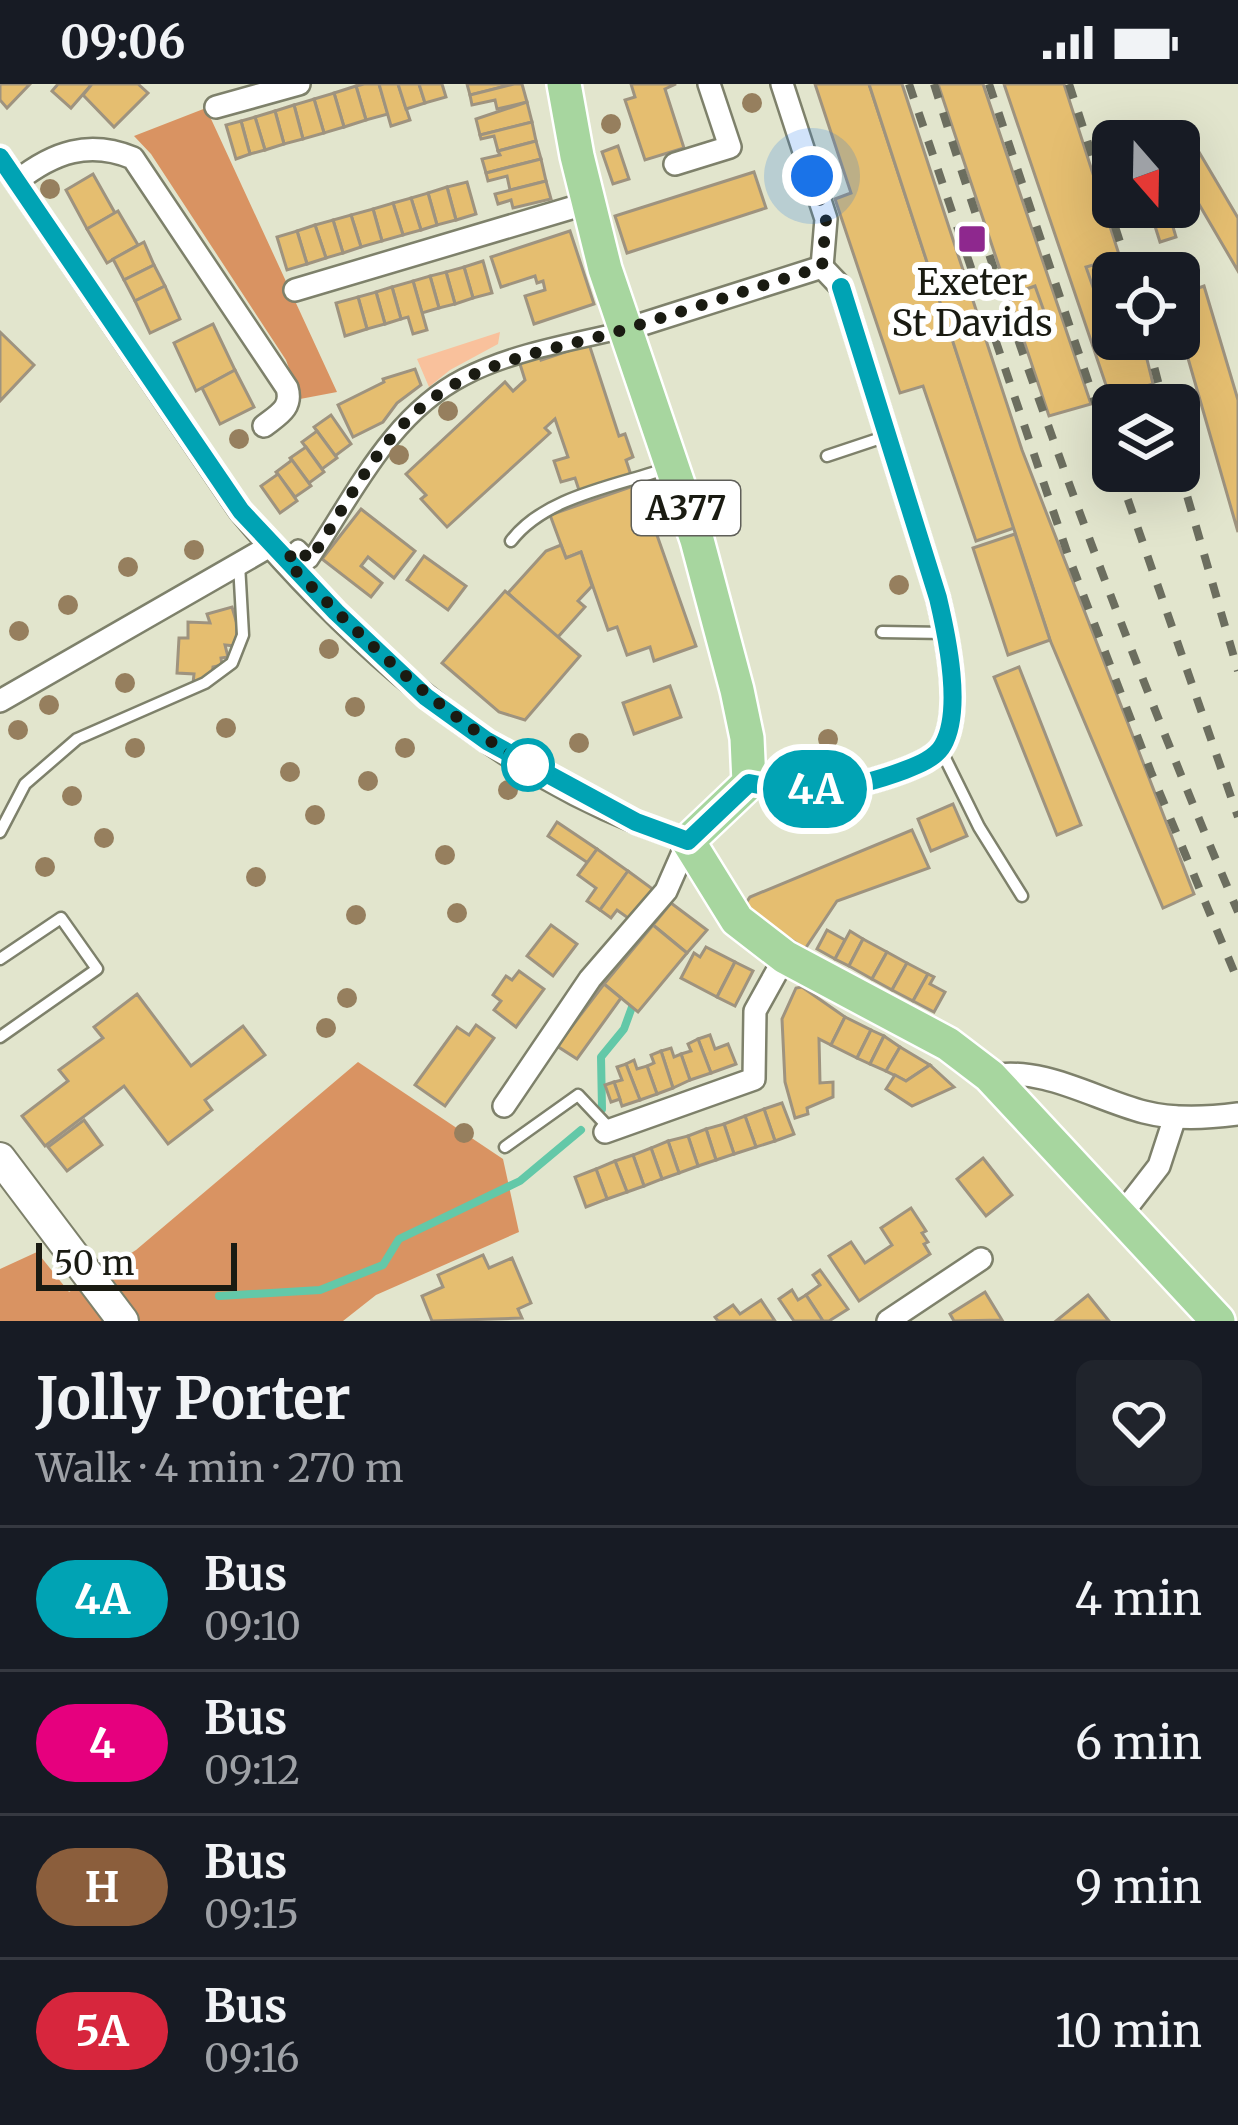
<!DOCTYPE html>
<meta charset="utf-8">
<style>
:root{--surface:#171b24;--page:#20242c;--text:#f1f3f6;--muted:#9ea1a6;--line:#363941}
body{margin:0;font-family:Merriweather,serif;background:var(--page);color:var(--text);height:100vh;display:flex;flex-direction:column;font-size:45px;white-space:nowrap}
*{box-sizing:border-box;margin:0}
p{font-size:39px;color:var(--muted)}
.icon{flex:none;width:66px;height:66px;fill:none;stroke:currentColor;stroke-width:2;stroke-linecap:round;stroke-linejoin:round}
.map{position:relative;height:1237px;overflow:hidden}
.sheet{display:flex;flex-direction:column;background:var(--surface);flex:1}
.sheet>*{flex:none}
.badge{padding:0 24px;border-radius:39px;font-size:42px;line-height:78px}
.needle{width:78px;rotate:160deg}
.tools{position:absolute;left:1092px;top:36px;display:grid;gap:24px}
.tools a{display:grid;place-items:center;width:108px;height:108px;border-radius:18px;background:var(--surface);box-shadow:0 12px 48px #0002;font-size:60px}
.scale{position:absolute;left:36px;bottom:30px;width:201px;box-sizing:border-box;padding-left:12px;border:6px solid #1a1b12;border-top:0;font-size:33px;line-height:42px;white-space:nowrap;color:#1a1b12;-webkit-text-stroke:9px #fff;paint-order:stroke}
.you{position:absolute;width:60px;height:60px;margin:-30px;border:9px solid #fff;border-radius:50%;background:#1a73e8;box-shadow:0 0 0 18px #1a73e833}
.map>.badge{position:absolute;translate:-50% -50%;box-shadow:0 0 0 6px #fff}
.round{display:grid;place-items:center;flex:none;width:126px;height:126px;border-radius:18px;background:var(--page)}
.headline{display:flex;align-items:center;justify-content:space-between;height:204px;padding:0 36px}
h1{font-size:57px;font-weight:700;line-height:90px}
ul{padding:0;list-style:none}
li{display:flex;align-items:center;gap:36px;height:144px;padding:0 36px;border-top:3px solid var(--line)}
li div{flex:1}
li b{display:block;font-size:45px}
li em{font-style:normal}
li .badge{min-width:132px;font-weight:700;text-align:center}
.status{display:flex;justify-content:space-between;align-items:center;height:84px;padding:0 60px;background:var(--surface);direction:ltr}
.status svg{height:33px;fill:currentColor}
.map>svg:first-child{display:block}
</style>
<div class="status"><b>09:06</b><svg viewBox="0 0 49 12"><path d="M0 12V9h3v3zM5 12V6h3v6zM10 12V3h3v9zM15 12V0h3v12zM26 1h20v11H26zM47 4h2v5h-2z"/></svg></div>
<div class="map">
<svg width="1238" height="1237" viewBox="0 0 1238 1237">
<rect width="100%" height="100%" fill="#e2e5cd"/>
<polygon fill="#f9c19c" points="500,248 498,260 450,286 429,303 417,275"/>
<g fill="#d99362">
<polygon points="206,24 337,308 300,315 286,276 151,70 134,52"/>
<polygon points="358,978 503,1075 519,1148 376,1211 343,1237 0,1237 0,1185 37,1168 69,1208 136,1166"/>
</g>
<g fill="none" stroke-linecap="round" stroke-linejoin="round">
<g stroke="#63c8a8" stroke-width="8">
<polyline points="602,1025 601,973 624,945 632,923"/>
<polyline points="219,1212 320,1206 383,1181 399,1155 520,1097 581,1046"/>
</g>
</g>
<g fill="#e5be70" stroke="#9e937f" stroke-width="3">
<polygon points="0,0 30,0 7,24 0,16"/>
<polygon points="58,0 92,0 71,24 52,7"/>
<polygon points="92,0 138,0 148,9 114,43 83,11"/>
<polygon points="364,0 379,0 388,30 366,36 356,2"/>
<polygon points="379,0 398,0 410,36 391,42"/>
<polygon points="398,0 419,0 425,19 406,25"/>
<polygon points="419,0 442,0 446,13 425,19"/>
<polygon points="467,0 514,0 470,11"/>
<polygon points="514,0 522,0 527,18 497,25 495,16 472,21 470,11"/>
<polygon points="631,0 676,0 665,5 684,64 645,76 625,16 635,13"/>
<polygon points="815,0 869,0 1014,444 976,457 923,302 900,309 835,115 851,109"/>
<polygon points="869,0 902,0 1022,366 1194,810 1163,824 1050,556"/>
<polygon points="938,0 983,0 1091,320 1049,332"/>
<polygon points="1004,0 1064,0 1125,189 1113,189 1113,255 1142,255 1153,300 1110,313"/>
<polygon points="356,2 366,36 344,43 334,9"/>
<polygon points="334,9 344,43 324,49 314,15"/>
<polygon points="314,15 324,49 303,55 294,21"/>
<polygon points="527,18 532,38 480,51 476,35"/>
<polygon points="294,21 303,55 284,60 275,27"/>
<polygon points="275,27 284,60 265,66 255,33"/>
<polygon points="255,33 265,66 250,70 241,37"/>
<polygon points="241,37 250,70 236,75 226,41"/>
<polygon points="532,38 536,57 498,67 494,52 481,55 480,51"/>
<polygon points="1183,41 1238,134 1238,187 1179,86 1179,57 1161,55"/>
<polygon points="536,57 541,75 486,89 482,75 500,71 498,67"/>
<polygon points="618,62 629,95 613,100 602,68"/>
<polygon points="541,75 546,97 510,106 507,92 488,97 486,89"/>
<polygon points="754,88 766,124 627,169 615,132"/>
<polygon points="93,90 115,129 87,145 66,106"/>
<polygon points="546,97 551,115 513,124 511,116 498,120 495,110"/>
<polygon points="467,98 476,130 456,136 447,103"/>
<polygon points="447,103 456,136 437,141 428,109"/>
<polygon points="428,109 437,141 421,146 411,114"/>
<polygon points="411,114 421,146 403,151 393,119"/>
<polygon points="393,119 403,151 382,157 373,125"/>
<polygon points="1149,123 1167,123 1176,153 1160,158"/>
<polygon points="373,125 382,157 361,163 351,131"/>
<polygon points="118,127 138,161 107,179 87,145"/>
<polygon points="351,131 361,163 343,169 333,136"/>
<polygon points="333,136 343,169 326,174 315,141"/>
<polygon points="315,141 326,174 307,180 297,147"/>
<polygon points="297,147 307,180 287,186 277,153"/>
<polygon points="570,147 594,220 534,240 525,212 545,206 543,197 537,199 535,192 501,203 491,173"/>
<polygon points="144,158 154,181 124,196 113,175"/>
<polygon points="483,177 492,209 473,214 464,183"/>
<polygon points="1100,179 1113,215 1113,221 1101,226 1086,183"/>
<polygon points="154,181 165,202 135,217 124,196"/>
<polygon points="464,183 473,214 455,220 446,188"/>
<polygon points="446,188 455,220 439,224 430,192"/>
<polygon points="430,192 439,224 422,229 413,197"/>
<polygon points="413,197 427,246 413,250 408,233 401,235 392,203"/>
<polygon points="165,202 180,235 150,249 135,217"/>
<polygon points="1035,202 1050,244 1036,249 1021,207"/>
<polygon points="1204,202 1238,316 1238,448 1179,243 1179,211"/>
<polygon points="392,203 401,235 385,240 376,208"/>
<polygon points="376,208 385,240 367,245 358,213"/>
<polygon points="358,213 367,245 345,252 336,219"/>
<polygon points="213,240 235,286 196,307 174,259"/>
<polygon points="0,248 34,281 0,317"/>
<polygon points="589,260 619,352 625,350 633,373 626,376 632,394 581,412 575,394 561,398 554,377 568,373 555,335 545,344 550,349 447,443 421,415 426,411 406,390 505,298 513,307 525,296 519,277 539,270 541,276"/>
<polygon points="415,285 421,301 397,319 383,338 353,353 338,321 384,298 383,295"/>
<polygon points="235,286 254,323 220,340 202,304"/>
<polygon points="331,331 351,360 335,372 314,343"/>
<polygon points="317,347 337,374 322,385 302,358"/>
<polygon points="306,363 324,388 309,399 290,374"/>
<polygon points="292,376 311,402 295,413 276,388"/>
<polygon points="278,390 297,417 280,429 261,402"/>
<polygon points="639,400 696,562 654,577 650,563 627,571 617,543 608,546 581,468 566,474 550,431"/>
<polygon points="361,425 415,467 394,494 368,473 361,482 382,499 371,513 322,475"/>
<polygon points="1015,450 1050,556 1008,571 973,464"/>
<polygon points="561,461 566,474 581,468 592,502 578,517 585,523 557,554 508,509 546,467"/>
<polygon points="424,472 466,502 448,526 407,496"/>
<polygon points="505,507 580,572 525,636 499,628 442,579"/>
<polygon points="232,523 237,540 236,562 225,561 228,573 221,574 222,581 213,583 212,591 193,600 194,590 177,589 179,554 188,554 188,538 210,539 207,530"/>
<polygon points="1019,583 1081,741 1057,751 994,593"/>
<polygon points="670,602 681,633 634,650 623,619"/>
<polygon points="953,720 967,752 931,767 918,735"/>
<polygon points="557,738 597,765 588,779 548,752"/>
<polygon points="912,746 929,784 837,817 805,865 749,827 746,819 750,813"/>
<polygon points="597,765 628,787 600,826 587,817 596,804 578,791"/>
<polygon points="628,787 658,809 635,839 617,826 611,834 600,826"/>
<polygon points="671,819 707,846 687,869 653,841"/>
<polygon points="551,841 577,860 553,892 527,872"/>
<polygon points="653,841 687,869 638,928 604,900"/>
<polygon points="827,846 845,856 835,875 817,865"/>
<polygon points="850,847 863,855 849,882 835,875"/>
<polygon points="863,855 887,868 872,895 849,882"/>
<polygon points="706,863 735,878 717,913 681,894 694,869 700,873"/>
<polygon points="887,868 907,879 892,906 872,895"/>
<polygon points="735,878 753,887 735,922 717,913"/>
<polygon points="907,879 928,890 913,917 892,906"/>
<polygon points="519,887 544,905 516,943 494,926 501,917 493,911 506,892 512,896"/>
<polygon points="928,890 934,893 930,900 945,908 934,928 913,917"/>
<polygon points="604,900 621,914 577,975 557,962"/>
<polygon points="802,903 845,933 831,961 819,955 820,999 833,998 833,1013 807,1024 808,1030 795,1034 785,998 782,935 796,904"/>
<polygon points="137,910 191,982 243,942 265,971 205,1016 212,1026 168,1060 124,1002 45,1062 22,1032 68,997 59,986 103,954 94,943"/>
<polygon points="845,933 871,946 857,974 831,961"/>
<polygon points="476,941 494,954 445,1022 415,1001 457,943 469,951"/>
<polygon points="871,946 884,952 870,980 857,974"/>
<polygon points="710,951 715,965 728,960 736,980 711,989 698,955"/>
<polygon points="884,952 900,963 886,987 870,980"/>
<polygon points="698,955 711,989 690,996 681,970 691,967 688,960"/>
<polygon points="900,963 930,981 906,997 886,987"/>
<polygon points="671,964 674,973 681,970 690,996 673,1004 661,967"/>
<polygon points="661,967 673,1004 657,1010 647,982 654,979 651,971"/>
<polygon points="634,976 637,985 647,982 657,1010 640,1016 626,980"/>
<polygon points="626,980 640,1016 622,1022 614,998 622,996 617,983"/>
<polygon points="930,981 954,1003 912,1022 886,1005 895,991 906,997"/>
<polygon points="614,998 620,1015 611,1018 605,1001"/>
<polygon points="782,1019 794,1050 775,1057 764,1025"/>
<polygon points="764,1025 775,1057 756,1063 745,1032"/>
<polygon points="745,1032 756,1063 734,1070 724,1040"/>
<polygon points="84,1036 102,1061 67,1087 48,1063"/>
<polygon points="724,1040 734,1070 716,1076 706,1045"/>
<polygon points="706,1045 716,1076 698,1082 688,1052"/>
<polygon points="688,1052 698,1082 679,1089 668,1057"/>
<polygon points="668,1057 679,1089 662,1095 651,1064"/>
<polygon points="651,1064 662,1095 644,1102 633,1071"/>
<polygon points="633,1071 644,1102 627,1108 615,1077"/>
<polygon points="983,1074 1012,1111 986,1132 957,1095"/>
<polygon points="615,1077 627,1108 607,1115 596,1085"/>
<polygon points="596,1085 607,1115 586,1123 575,1093"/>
<polygon points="911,1124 926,1147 922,1149 928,1158 924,1160 930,1170 859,1217 829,1172 851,1158 865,1179 892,1161 881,1144"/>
<polygon points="483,1171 489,1184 512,1174 531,1219 518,1225 522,1234 432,1237 422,1212 443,1203 438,1191"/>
<polygon points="820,1186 848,1225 829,1237 823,1237 806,1211 820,1201 813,1191"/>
<polygon points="792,1206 798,1216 806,1211 823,1237 794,1237 779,1215"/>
<polygon points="985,1208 1002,1236 954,1237 950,1230"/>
<polygon points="1088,1211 1109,1237 1056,1237"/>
<polygon points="761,1216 775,1237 718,1237 715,1233 733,1221 740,1230"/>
</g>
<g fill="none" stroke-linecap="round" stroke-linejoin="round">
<defs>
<g id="service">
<polyline points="827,372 887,352"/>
<path d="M511,457C545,412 617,402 668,384"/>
<polyline points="882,548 946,549"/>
<polyline points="941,666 979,743 1022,812"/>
<polyline points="0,748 25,700 77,655 205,599 232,579 243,551 239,480"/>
<polyline points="0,875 61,834 97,885 0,953"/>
<polyline points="505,1063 578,1011 611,1046"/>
</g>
<path id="pedestrian" d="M286,477L298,464L310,476C354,411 390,331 464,293C512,268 572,258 624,246"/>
<g id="minor">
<polyline points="782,0 826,135 822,183"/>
<polyline points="216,23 299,0"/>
<path d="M0,73L240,427C343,551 484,678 636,738C653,745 671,750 688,757L666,807L590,895L504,1022"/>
<polyline points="675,80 730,63 709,0"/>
<path d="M17,97C54,68 89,56 133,74L287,304C293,324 278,331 264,342"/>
<polyline points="295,206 588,119"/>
<polyline points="624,246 822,183"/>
<polyline points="0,617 270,462"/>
<path d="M749,699C808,711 849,707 905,686C918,681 935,674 943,661C963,626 947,553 938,514L841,203L822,183"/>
<path d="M990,992C1044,982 1094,1015 1144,1028C1175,1036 1207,1034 1238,1030"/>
<polyline points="605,1048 754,995 755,927 785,873"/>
<polyline points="1121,1131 1159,1082 1175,1033"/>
<polyline points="888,1237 981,1175"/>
</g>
<polyline id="secondary" points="0,1074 123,1237"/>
<polyline id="trunk" points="564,0 577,72 605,185 697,456 737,606 747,654 749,699 688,757 737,836 785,873 948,960 990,992 1218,1237"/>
</defs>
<use href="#service" stroke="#7e816b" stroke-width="15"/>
<use href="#pedestrian" stroke="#7e816b" stroke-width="20"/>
<use href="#minor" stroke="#7e816b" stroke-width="26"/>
<use href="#secondary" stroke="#7e816b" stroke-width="34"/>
<use href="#trunk" stroke="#fff" stroke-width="38"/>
<use href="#service" stroke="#fff" stroke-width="10"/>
<use href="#pedestrian" stroke="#fff" stroke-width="15"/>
<use href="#minor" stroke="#fff" stroke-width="21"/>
<use href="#secondary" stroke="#fff" stroke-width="30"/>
<use href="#trunk" stroke="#a7d69f" stroke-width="33"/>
<g stroke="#6c6e5f" stroke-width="8" stroke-dasharray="15 15" stroke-linecap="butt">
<polyline points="909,0 1068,471 1151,688 1238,897"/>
<path d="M934,0C1022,281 1123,558 1238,828"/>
<polyline points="989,0 1113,372"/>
<polyline points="1069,0 1130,189"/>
<polyline points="1147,255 1164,321"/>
<polyline points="1179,384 1238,587"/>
<polyline points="1118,387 1238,733"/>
</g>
</g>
<g fill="#967f5e">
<circle cx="752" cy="19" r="10"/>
<circle cx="611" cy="40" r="10"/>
<circle cx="50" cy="105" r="10"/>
<circle cx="448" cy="327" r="10"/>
<circle cx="239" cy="355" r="10"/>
<circle cx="399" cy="371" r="10"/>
<circle cx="194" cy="466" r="10"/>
<circle cx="128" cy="483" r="10"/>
<circle cx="899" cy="501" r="10"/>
<circle cx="68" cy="521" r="10"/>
<circle cx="19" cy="547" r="10"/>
<circle cx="329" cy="565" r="10"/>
<circle cx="125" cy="599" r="10"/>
<circle cx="49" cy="621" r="10"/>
<circle cx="355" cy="623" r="10"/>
<circle cx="226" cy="644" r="10"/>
<circle cx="18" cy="646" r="10"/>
<circle cx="828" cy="655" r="10"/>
<circle cx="579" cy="659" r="10"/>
<circle cx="135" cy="664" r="10"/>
<circle cx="405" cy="664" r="10"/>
<circle cx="819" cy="679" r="10"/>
<circle cx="290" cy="688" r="10"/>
<circle cx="368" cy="697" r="10"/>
<circle cx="508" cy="706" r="10"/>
<circle cx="72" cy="712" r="10"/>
<circle cx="315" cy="731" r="10"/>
<circle cx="104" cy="754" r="10"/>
<circle cx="445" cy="771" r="10"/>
<circle cx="45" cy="783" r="10"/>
<circle cx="256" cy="793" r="10"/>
<circle cx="457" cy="829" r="10"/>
<circle cx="356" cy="831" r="10"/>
<circle cx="347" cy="914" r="10"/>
<circle cx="326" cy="944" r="10"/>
<circle cx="464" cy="1049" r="10"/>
</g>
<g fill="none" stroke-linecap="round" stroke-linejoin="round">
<defs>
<path id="line" d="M0,73L241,427L336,528L426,613L487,657L636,738L688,757L749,699C808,711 849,707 905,686C918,681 936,674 943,661C963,626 947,552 938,514L841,203"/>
</defs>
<use href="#line" stroke="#fff" stroke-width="27"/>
<use href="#line" stroke="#00a3b4" stroke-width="18"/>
<path stroke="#1a1b12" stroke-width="12" stroke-dasharray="0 21.6" d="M528,681C435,626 361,553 286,477L298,464L310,476C345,424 374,362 424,321C483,273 558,266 629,244C693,224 757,203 822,183L826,135L812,92"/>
</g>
<rect fill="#8e288e" stroke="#fff" stroke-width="4.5" x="957" y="140" width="30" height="30" rx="6"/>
<circle fill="#fff" stroke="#00a3b4" stroke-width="6" cx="528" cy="681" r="24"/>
<g text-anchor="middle" stroke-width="12" stroke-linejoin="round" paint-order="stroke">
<rect fill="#fff" stroke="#5f5f59" stroke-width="3" x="632" y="397" width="108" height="54" rx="9"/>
<g font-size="33" font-weight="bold" fill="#1a1b12">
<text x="686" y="436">A377</text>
</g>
<g font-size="36" fill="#1a1b12" stroke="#fff">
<text x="972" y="211">Exeter<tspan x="972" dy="41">St Davids</tspan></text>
</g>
</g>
</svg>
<div class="tools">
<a><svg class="needle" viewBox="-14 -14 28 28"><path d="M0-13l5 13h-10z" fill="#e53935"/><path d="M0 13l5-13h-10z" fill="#9ea1a6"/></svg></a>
<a><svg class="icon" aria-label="locate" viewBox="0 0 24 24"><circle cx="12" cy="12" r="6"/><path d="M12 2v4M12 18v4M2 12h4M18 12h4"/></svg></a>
<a><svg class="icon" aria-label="layers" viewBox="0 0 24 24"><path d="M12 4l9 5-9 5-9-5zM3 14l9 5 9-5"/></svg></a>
</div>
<div class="scale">50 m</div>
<div class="you" style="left:812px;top:92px"></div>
<b class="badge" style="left:815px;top:705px;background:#00a3b4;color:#fff">4A</b>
</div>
<section class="sheet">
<div class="headline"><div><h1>Jolly Porter</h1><p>Walk · 4 min · 270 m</p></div><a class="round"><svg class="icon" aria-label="heart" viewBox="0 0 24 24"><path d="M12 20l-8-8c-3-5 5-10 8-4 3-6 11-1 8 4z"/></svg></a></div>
<ul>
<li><span class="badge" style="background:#00a3b4;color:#fff">4A</span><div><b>Bus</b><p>09:10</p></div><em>4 min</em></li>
<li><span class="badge" style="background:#e6007e;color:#fff">4</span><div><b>Bus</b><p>09:12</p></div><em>6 min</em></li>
<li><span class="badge" style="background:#8b5e3c;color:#fff">H</span><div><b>Bus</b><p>09:15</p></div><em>9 min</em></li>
<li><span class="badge" style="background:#d7263d;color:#fff">5A</span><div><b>Bus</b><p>09:16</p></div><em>10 min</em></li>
</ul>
</section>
